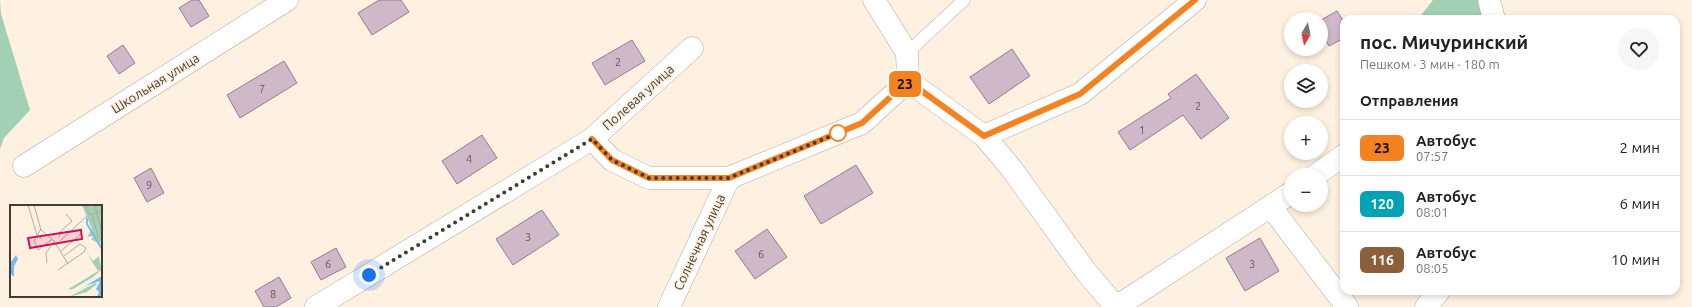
<!DOCTYPE html>
<html lang="ru">
<meta charset="utf-8">
<style>
:root{--surface:#fff;--page:#f6f6f6;--text:#222;--muted:#767676;--line:#e0e0e0}
body{margin:0;font-family:Ubuntu,sans-serif;background:var(--page);color:var(--text);height:100vh;display:flex;flex-direction:column;font-size:15px;white-space:nowrap}
*{box-sizing:border-box;margin:0}
p{font-size:13px;color:var(--muted)}
.icon{flex:none;width:22px;height:22px;fill:none;stroke:currentColor;stroke-width:2;stroke-linecap:round;stroke-linejoin:round}
.map{position:relative;flex:1;overflow:hidden}
.panel{position:absolute;left:1340px;top:15px;width:340px;height:280px;display:flex;flex-direction:column;background:var(--surface);border-radius:12px;box-shadow:0 2px 6px #0003}
.panel>*{flex:none}
.badge{padding:0 8px;border-radius:6px;font-size:14px;line-height:26px}
.needle{width:26px;rotate:189deg}
.tools{position:absolute;left:1284px;top:12px;display:grid;gap:8px}
.tools a{display:grid;place-items:center;width:44px;height:44px;border-radius:50%;background:var(--surface);box-shadow:0 2px 6px #0003;font-size:20px}
.you{position:absolute;width:20px;height:20px;margin:-10px;border:3px solid #fff;border-radius:50%;background:#1a73e8;box-shadow:0 0 0 6px #1a73e833}
.map>.badge{position:absolute;translate:-50% -50%;box-shadow:0 0 0 2px #fff}
h2{padding:0 20px;font-size:15px;line-height:36px}
.round{display:grid;place-items:center;flex:none;width:42px;height:42px;border-radius:21px;background:var(--page)}
.summary{display:flex;align-items:center;justify-content:space-between;height:68px;padding:0 20px}
h1{font-size:19px;font-weight:700;line-height:30px}
ul{padding:0;list-style:none}
li{display:flex;align-items:center;gap:12px;height:56px;padding:0 20px;border-top:1px solid var(--line)}
li div{flex:1}
li b{display:block;font-size:15px}
li em{font-style:normal}
li .badge{min-width:44px;font-weight:700;text-align:center}
.map>svg:first-child{display:block}
</style>
<div class="map">
<svg width="1692" height="307" viewBox="0 0 1692 307">
<rect width="100%" height="100%" fill="#fff1e1"/>
<g fill="#a1d0b4">
<polygon points="0,0 1,14 30,110 4,138 0,149"/>
<polygon points="1433,0 1489,0 1492,19 1418,19"/>
</g>
<g fill="#cfb8c7" stroke="#917c8a">
<polygon points="192,0 199,0 209,16 191,27 179,8"/>
<polygon points="379,0 401,0 409,12 372,35 358,13"/>
<polygon points="1337,11 1344,22 1344,38 1329,46 1321,32 1321,20"/>
<polygon points="632,40 645,61 605,85 592,63"/>
<polygon points="123,45 135,63 119,74 107,56"/>
<polygon points="1012,49 1030,76 989,104 970,77"/>
<polygon points="284,61 297,83 240,118 227,95"/>
<polygon points="1196,74 1229,118 1201,139 1183,115 1130,150 1118,132 1171,98 1168,94"/>
<polygon points="482,135 497,158 457,184 442,161"/>
<polygon points="856,165 873,193 821,224 804,196"/>
<polygon points="151,168 164,193 147,202 134,178"/>
<polygon points="542,210 559,235 513,265 496,239"/>
<polygon points="767,229 787,257 755,279 735,251"/>
<polygon points="1260,238 1279,271 1245,291 1226,258"/>
<polygon points="336,248 346,267 321,280 311,262"/>
<polygon points="279,277 291,298 276,307 264,307 255,291"/>
</g>
<g fill="none" stroke-linecap="round" stroke-linejoin="round">
<defs>
<polyline id="service" points="907,53 964,0"/>
<g id="minor">
<polyline points="874,0 907,53 908,81"/>
<polyline points="1489,0 1494,19"/>
<polyline points="908,81 984,136 1011,168 1087,273 1116,307"/>
<polyline points="984,136 1080,94 1195,0"/>
<polyline points="592,139 612,160 649,178 729,178 862,123 908,81"/>
<polyline points="24,166 287,0"/>
<polyline points="1316,175 1344,155"/>
<polyline points="1271,207 1347,307"/>
<polyline points="316,307 592,139 692,48"/>
<polyline points="669,307 729,178"/>
<polyline points="1116,307 1291,193"/>
<polyline points="1426,307 1439,291"/>
</g>
</defs>
<use href="#service" stroke="#b7a793" stroke-width="13"/>
<use href="#minor" stroke="#b7a793" stroke-width="23"/>
<use href="#service" stroke="#fff" stroke-width="12"/>
<use href="#minor" stroke="#fff" stroke-width="22"/>
</g>
<g fill="none" stroke-linecap="round" stroke-linejoin="round">
<defs>
<polyline id="line" points="592,139 612,160 649,178 729,178 862,123 908,81 984,136 1080,94 1195,0"/>
</defs>
<use href="#line" stroke="#fff" stroke-width="9"/>
<use href="#line" stroke="#f58220" stroke-width="6"/>
<polyline stroke="#423c34" stroke-width="4" stroke-dasharray="0 7.2" points="369,275 592,139 612,160 649,178 729,178 838,133"/>
</g>
<circle fill="#fff" stroke="#f58220" stroke-width="2" cx="838" cy="133" r="8"/>
<g text-anchor="middle" stroke-width="3.5" stroke-linejoin="round" paint-order="stroke">
<g font-size="11" fill="#655b59">
<text x="618" y="66">2</text>
<text x="262" y="93">7</text>
<text x="1198" y="110">2</text>
<text x="1142" y="134">1</text>
<text x="469" y="163">4</text>
<text x="149" y="189">9</text>
<text x="528" y="241">3</text>
<text x="761" y="258">6</text>
<text x="328" y="268">6</text>
<text x="1252" y="268">3</text>
<text x="273" y="298">8</text>
</g>
<g font-size="13" fill="#423c34" stroke="#fff1e1">
<text transform="translate(155 83) rotate(-32)" y="5">Школьная улица</text>
<text transform="translate(638 97) rotate(-42)" y="5">Полевая улица</text>
<text transform="translate(699 242) rotate(-65)" y="5">Солнечная улица</text>
</g>
</g>
<g transform="translate(10 205)">
<rect width="92" height="92" fill="#fff1e1"/>
<path d="M72,0H91L92,42L90,36L89,39L81,34L85,31V29L84,31L77,32L82,24ZM76,47L83,56L89,51L92,68L88,64L89,67L83,72L63,84L57,85L88,66ZM85,78L87,79L77,87L59,92Z" fill="#a1d0b4"/>
<path d="M6,50L8,54L4,61V72L0,68V58ZM92,71V92H87L89,87L86,84L90,76L75,81Z" fill="#77baef"/>
<path fill="none" stroke="#77baef" stroke-width="2" d="M77,13V19L92,44"/>
<path fill="none" stroke="#b3a99c" stroke-width="1" d="M18,0L27,30L32,34M24,0L31,25L44,36L58,59M76,0L79,10L92,6M85,0L92,28M82,9L88,32L92,34M31,24L24,36L28,45L41,35M49,32L50,27L62,16L56,9M50,36L77,11M51,46L71,29M37,58L36,48L41,41M48,65L74,47L76,43L70,39L54,51"/>
<path fill="#c2185b" fill-opacity="0.15" stroke="#c2185b" stroke-width="2" d="M71,25L72,34L20,43L18,33Z"/>
<rect width="92" height="92" fill="none" stroke="#423c34" stroke-width="2"/>
</g>
</svg>
<div class="tools">
<a><svg class="needle" viewBox="-14 -14 28 28"><path d="M0-13l5 13h-10z" fill="#e53935"/><path d="M0 13l5-13h-10z" fill="#767676"/></svg></a>
<a><svg class="icon" aria-label="layers" viewBox="0 0 24 24"><path d="M12 4l9 5-9 5-9-5zM3 14l9 5 9-5"/></svg></a>
<a>+</a>
<a>−</a>
</div>
<div class="you" style="left:369px;top:275px"></div>
<b class="badge" style="left:905px;top:84px;background:#f58220;color:#111">23</b>
<section class="panel">
<div class="summary"><div><h1>пос. Мичуринский</h1><p>Пешком · 3 мин · 180 m</p></div><a class="round"><svg class="icon" aria-label="heart" viewBox="0 0 24 24"><path d="M12 20l-8-8c-3-5 5-10 8-4 3-6 11-1 8 4z"/></svg></a></div>
<h2>Отправления</h2>
<ul>
<li><span class="badge" style="background:#f58220;color:#111">23</span><div><b>Автобус</b><p>07:57</p></div><em>2 мин</em></li>
<li><span class="badge" style="background:#00a3b4;color:#fff">120</span><div><b>Автобус</b><p>08:01</p></div><em>6 мин</em></li>
<li><span class="badge" style="background:#8b5e3c;color:#fff">116</span><div><b>Автобус</b><p>08:05</p></div><em>10 мин</em></li>
</ul>
</section>
</div>
